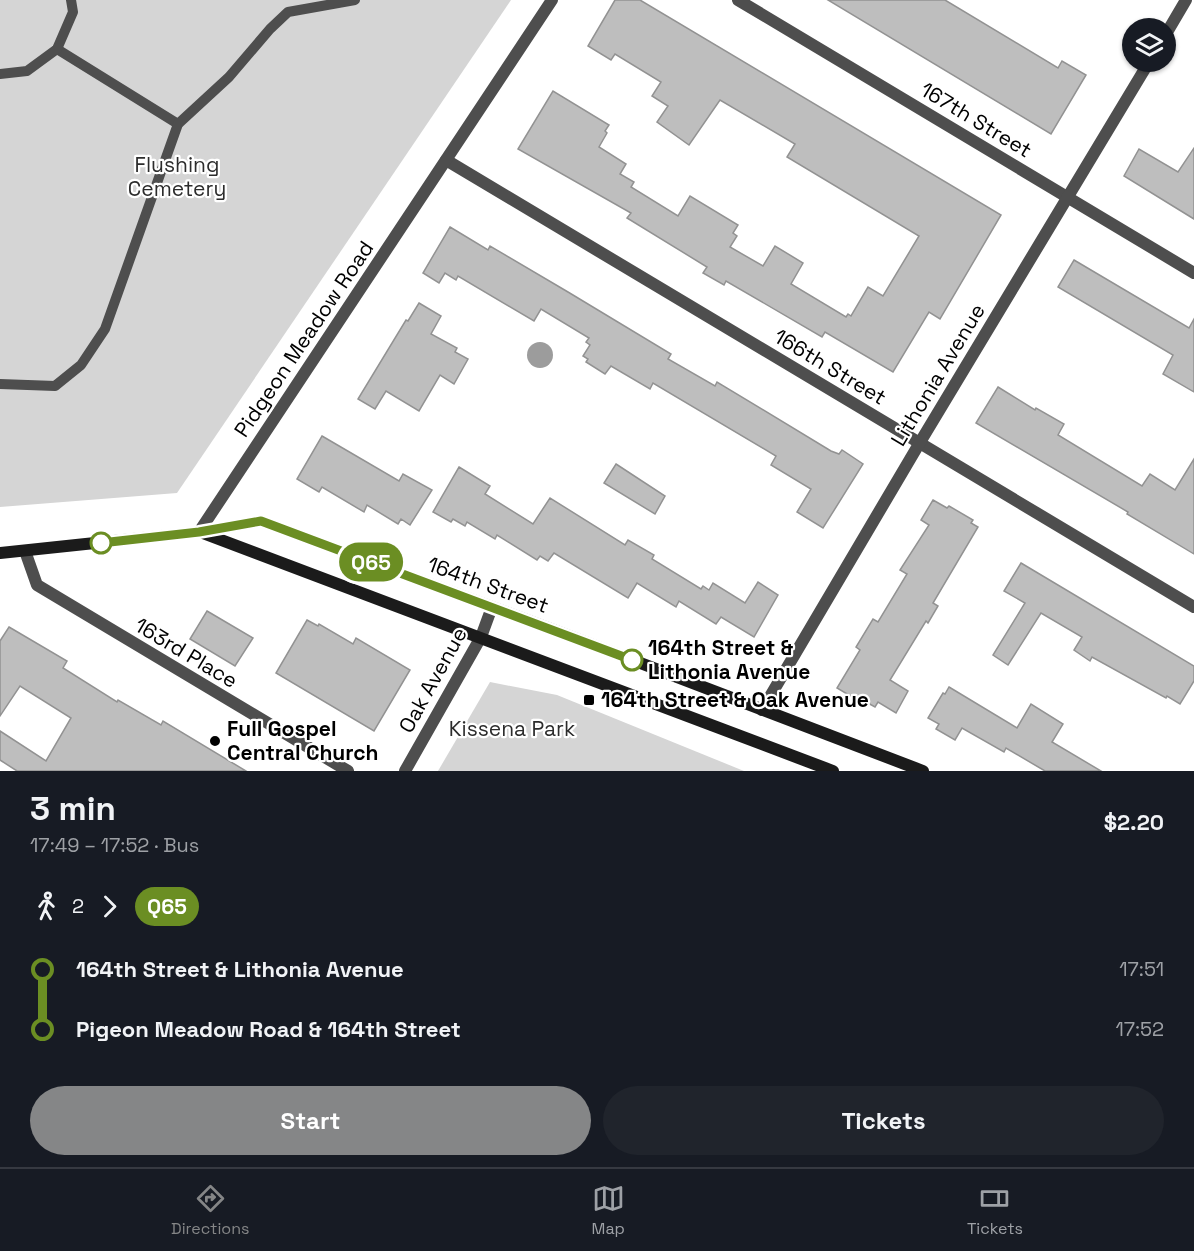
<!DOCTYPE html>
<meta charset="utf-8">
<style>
:root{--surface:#171b24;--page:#20242c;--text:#f1f3f6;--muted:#9ea1a6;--line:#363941;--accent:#858687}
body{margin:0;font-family:"Space Grotesk",sans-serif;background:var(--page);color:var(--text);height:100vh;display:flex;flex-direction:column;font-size:22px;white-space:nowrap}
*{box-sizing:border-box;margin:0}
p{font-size:20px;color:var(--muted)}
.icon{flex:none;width:33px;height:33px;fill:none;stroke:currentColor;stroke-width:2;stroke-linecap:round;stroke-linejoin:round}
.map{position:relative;height:771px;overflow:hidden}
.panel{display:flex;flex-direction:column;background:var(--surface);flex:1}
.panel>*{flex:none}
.badge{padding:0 12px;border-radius:20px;font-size:21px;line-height:39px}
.buttons{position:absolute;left:1122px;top:18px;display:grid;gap:12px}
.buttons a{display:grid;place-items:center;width:54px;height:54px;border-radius:50%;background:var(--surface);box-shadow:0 2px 4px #0004;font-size:30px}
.map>.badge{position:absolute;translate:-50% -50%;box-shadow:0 0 0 3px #fff}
.legs{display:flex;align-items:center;gap:9px;height:66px;padding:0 30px;font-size:20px}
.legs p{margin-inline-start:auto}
.headline{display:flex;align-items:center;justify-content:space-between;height:102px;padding:0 30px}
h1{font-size:33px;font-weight:600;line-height:45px}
.primary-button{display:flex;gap:12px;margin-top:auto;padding:12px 30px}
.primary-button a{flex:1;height:69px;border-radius:36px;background:var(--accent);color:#fff;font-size:24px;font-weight:600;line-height:69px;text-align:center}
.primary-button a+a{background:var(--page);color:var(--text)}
ul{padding:0 30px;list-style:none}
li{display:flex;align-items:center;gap:21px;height:60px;font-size:22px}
li i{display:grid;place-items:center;width:9px;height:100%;margin:0 8px;background:currentColor}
li i::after{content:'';width:15px;height:15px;margin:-8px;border:4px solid;border-radius:50%;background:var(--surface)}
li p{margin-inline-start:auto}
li:first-child i{background:linear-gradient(#0000 50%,currentColor 0)}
li:last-child i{background:linear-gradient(currentColor 50%,#0000 0)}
.menu{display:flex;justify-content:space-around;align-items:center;height:84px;border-top:2px solid var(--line);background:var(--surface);font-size:16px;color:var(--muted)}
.menu a{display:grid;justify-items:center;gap:3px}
.menu .active{color:var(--accent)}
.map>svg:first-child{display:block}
</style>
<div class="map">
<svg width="1194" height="771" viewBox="0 0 1194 771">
<rect width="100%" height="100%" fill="#fff"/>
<g fill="#d5d5d5">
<polygon points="0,0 511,0 177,493 0,507"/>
<polygon points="490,682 557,695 744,771 438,771"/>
</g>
<circle fill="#9c9c9c" cx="540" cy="355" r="13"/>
<g fill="#bebebe" stroke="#929292" stroke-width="1.5">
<polygon points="615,0 640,0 1001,215 940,319 929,312 893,372 825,332 822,337 726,281 724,285 703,273 707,267 627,218 631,213 518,149 553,91 609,125 605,131 607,133 599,147 626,164 620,174 634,182 631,187 678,216 690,196 738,225 733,233 737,236 730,247 763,266 775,246 803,263 791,284 846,317 848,314 851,316 868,287 883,296 919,236 787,157 795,144 720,100 689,145 657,122 668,106 652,96 661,82 615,54 611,60 588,46"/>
<polygon points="828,0 945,0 1058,68 1062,61 1086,75 1051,134"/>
<polygon points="1194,148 1194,219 1124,176 1139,149 1178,172"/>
<polygon points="450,227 488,250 490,246 568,292 671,354 668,359 715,386 717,382 831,451 839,454 842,450 863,464 823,528 797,512 811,489 771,465 776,456 653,383 650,389 611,366 605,374 586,362 588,359 583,356 590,345 586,342 589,338 541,309 534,321 458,276 456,280 445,273 439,283 423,273"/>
<polygon points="1074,260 1189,328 1194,319 1194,392 1163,374 1173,355 1058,287"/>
<polygon points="419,303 441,316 431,334 457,348 455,352 468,359 454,384 440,375 419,411 386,391 375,409 358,399 406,320 408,321"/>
<polygon points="998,387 1035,410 1036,408 1064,424 1058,435 1142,486 1150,474 1175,490 1194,459 1194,554 1127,514 1128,512 976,423"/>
<polygon points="322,436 399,481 403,474 432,490 410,525 401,519 398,524 367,505 364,512 322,487 319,492 297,479"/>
<polygon points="616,464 665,496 655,514 604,483"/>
<polygon points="459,467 490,486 485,494 533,524 550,498 625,545 628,540 654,555 652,559 701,589 703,586 709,590 713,583 745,603 758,582 778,595 754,637 721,617 716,624 679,601 676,607 637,583 628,598 554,553 548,561 540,556 537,560 497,535 495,539 467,522 465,526 453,519 451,522 433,512"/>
<polygon points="933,500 947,508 949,506 973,520 971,523 978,527 933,603 938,606 928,623 926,621 890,680 908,691 896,713 878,702 875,707 866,702 864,704 837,688 860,650 856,647 873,619 878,622 907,574 900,570 929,525 921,520"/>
<polygon points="1021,563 1194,666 1194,681 1180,704 1167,696 1166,698 1092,657 1090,661 1074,650 1082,637 1041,613 1008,665 993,655 1025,603 1004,591"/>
<polygon points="207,611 253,638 235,666 190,639"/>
<polygon points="307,620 318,626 319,624 353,644 356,638 410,670 374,731 276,673"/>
<polygon points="9,627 67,661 63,668 117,702 118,700 161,725 163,721 246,771 17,771 0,760 0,731 46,761 71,718 20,686 0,716 0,641"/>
<polygon points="949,687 1017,728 1031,704 1063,724 1052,742 1101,771 1045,771 1006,748 1004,752 962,728 955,740 936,729 939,724 928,718 943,693 945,694"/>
</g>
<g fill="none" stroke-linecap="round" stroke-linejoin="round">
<g stroke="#4e4e4e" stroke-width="10">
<polyline points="57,49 178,124"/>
<polyline points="0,74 27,71 57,49 73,12 71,0"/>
<polyline points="0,384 55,386 81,365 105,329 178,124 229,77 270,29 288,12 355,0"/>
</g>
<g stroke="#4e4e4e" stroke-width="12">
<polyline points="738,0 1194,273"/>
<polyline points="1166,34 1186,0"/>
<polyline points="446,160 1194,607"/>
<polyline points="199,532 552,0"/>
<polyline points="25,551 37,585 348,771"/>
<polyline points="762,710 919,444 1149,62"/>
<polyline points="405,771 481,637 492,607"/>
</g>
<g stroke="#1b1b1b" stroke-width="12">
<polyline points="200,532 833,771"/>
<polyline points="0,553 199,532 261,521 554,630 923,771"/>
</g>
</g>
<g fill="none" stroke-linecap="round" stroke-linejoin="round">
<defs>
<polyline id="line-1" points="101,543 199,532 261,521 632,660"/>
</defs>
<use href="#line-1" stroke="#fff" stroke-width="14"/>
<use href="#line-1" stroke="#6b8e23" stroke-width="9"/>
</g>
<g fill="#fff" stroke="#6b8e23" stroke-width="3">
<circle cx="101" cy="543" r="10"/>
<circle cx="632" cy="660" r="10"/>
</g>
<g fill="#000" stroke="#fff" stroke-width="2">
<rect x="583" y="694" width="12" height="12" rx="3"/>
<circle cx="215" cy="741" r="6"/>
</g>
<g text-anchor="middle" stroke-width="4.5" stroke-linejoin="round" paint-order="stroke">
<g font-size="21" fill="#000" stroke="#fff">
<text transform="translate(976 120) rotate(31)" y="7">167th Street</text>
<text transform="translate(304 339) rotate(-56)" y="7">Pidgeon Meadow Road</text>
<text transform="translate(830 367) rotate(31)" y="7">166th Street</text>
<text transform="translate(938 375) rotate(-59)" y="7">Lithonia Avenue</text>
<text transform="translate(488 585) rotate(20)" y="7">164th Street</text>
<text transform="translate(186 653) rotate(31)" y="7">163rd Place</text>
<text transform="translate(433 680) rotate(-61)" y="7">Oak Avenue</text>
</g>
<g font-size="21" fill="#2c2c2c" stroke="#fff">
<text x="177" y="172">Flushing<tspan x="177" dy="24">Cemetery</tspan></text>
<text x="512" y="736">Kissena Park</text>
</g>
<g font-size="21" font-weight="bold" fill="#000" stroke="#fff" text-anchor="start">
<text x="648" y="655">164th Street &amp;<tspan x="648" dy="24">Lithonia Avenue</tspan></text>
</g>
<g font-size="21" font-weight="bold" fill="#000" stroke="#fff" text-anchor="start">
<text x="601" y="707">164th Street &amp; Oak Avenue</text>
<text x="227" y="736">Full Gospel<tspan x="227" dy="24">Central Church</tspan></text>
</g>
</g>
</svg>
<div class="buttons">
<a><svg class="icon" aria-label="layers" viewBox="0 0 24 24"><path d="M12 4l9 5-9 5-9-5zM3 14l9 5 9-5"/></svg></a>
</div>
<b class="badge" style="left:371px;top:562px;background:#6b8e23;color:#fff">Q65</b>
</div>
<section class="panel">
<div class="headline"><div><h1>3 min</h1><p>17:49 – 17:52 · Bus</p></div><b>$2.20</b></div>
<div class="legs"><svg class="icon" aria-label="walk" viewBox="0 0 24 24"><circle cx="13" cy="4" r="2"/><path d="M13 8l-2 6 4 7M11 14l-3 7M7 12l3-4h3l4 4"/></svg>2<svg class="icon" aria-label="forward" viewBox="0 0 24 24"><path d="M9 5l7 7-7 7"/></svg><b class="badge" style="background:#6b8e23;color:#fff">Q65</b></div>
<ul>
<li><i style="color:#6b8e23"></i><b>164th Street &amp; Lithonia Avenue</b><p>17:51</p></li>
<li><i style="color:#6b8e23"></i><b>Pigeon Meadow Road &amp; 164th Street</b><p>17:52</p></li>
</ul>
<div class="primary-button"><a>Start</a><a>Tickets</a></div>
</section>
<nav class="menu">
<a class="active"><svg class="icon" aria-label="directions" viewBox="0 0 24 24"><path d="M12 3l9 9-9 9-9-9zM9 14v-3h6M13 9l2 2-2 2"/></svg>Directions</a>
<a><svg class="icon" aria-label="map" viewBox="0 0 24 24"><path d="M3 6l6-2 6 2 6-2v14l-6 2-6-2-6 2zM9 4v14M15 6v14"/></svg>Map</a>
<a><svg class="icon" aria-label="tickets" viewBox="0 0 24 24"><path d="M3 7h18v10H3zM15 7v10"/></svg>Tickets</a>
</nav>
